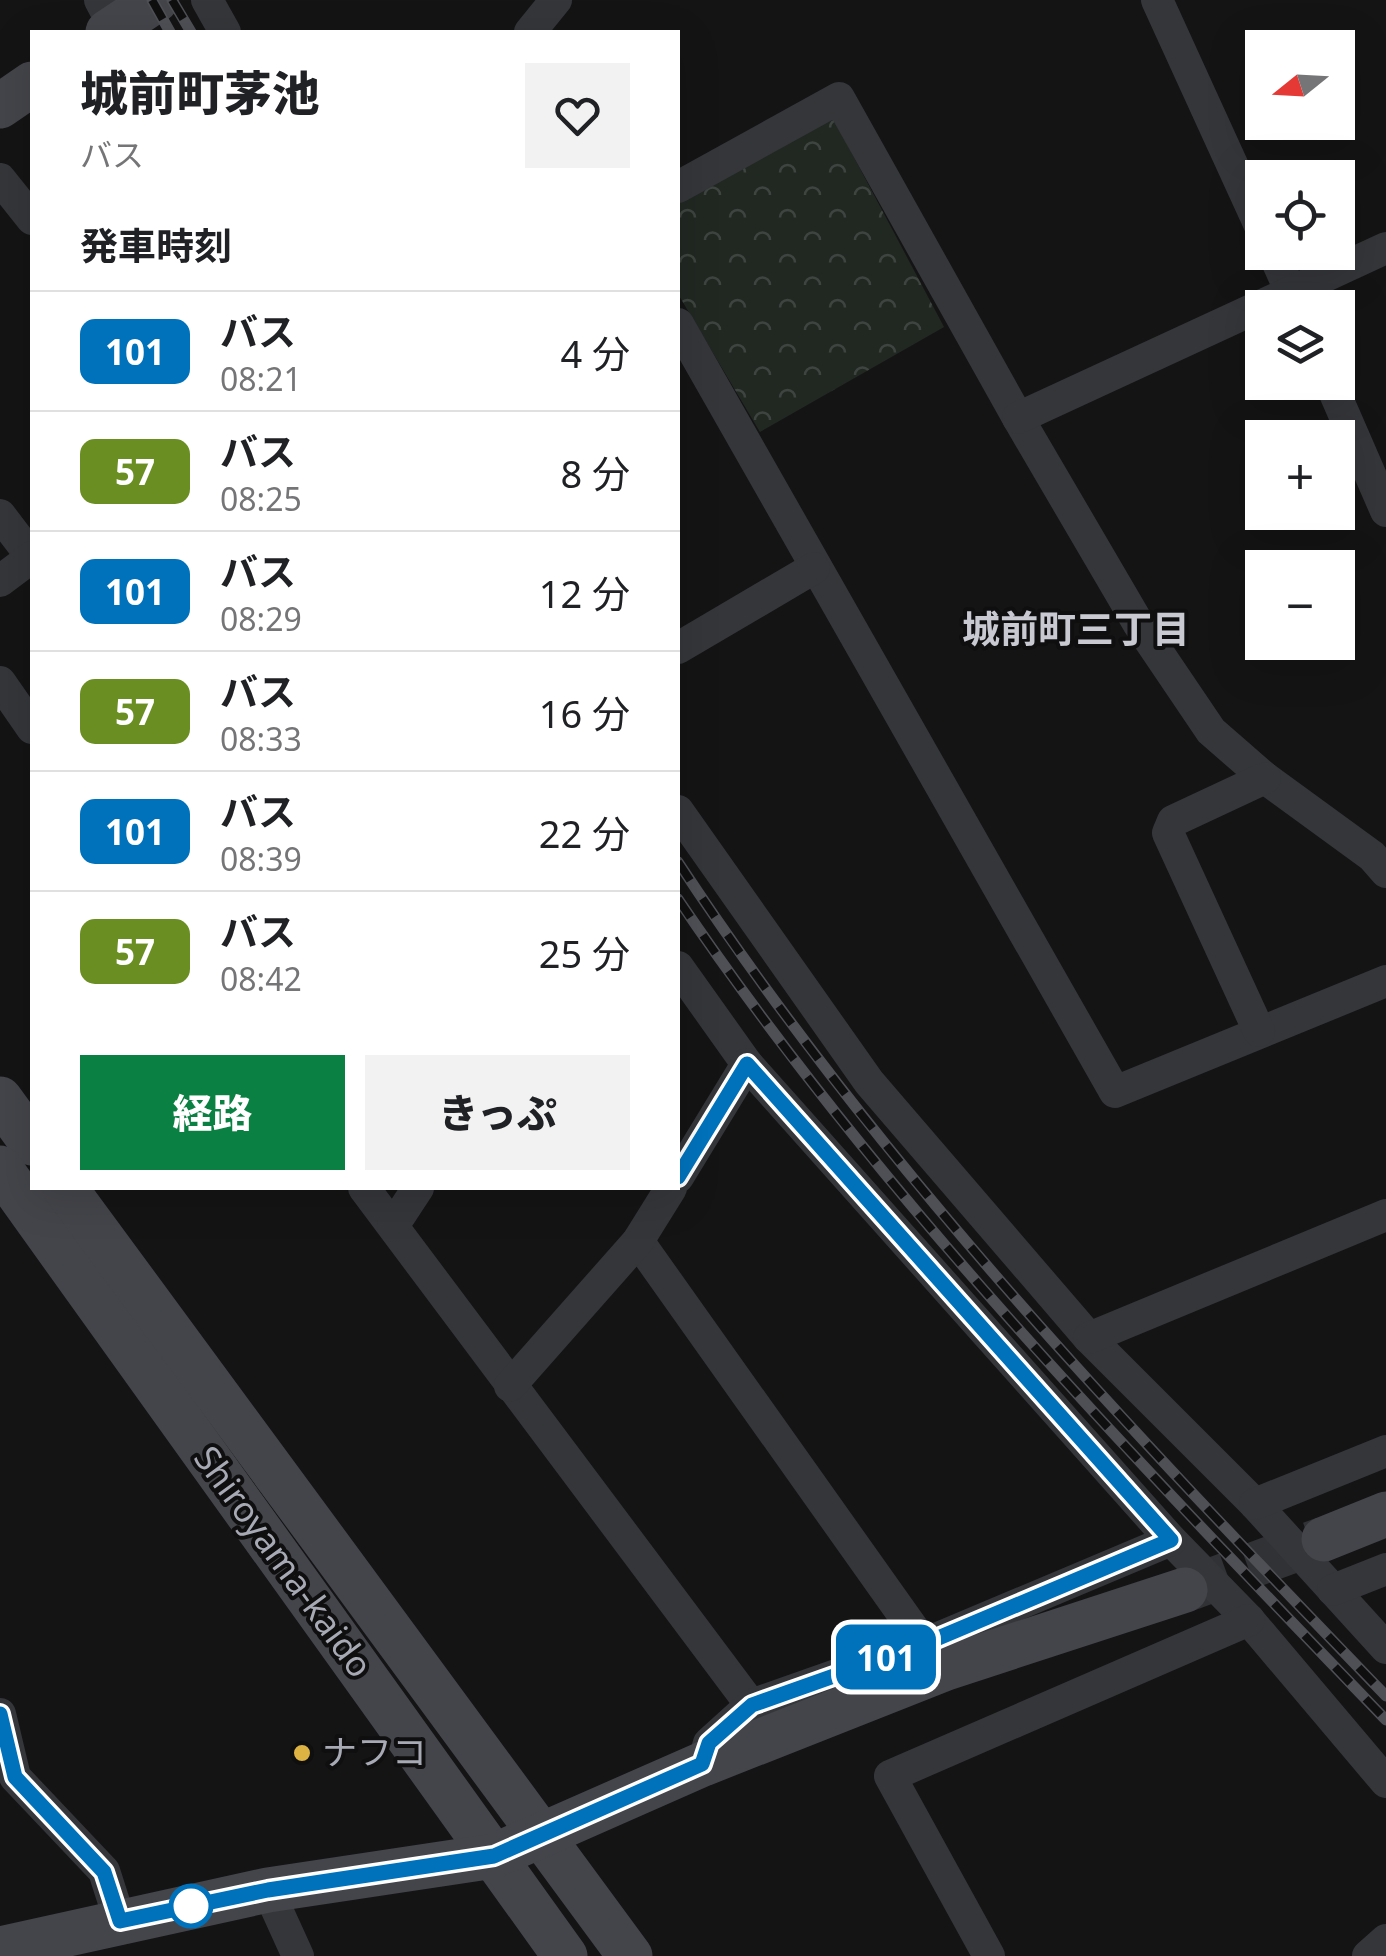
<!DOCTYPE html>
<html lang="ja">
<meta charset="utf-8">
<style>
:root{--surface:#fff;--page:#f2f2f2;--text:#202124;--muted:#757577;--line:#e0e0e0;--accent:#0b8043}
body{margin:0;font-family:"Noto Sans","Noto Sans JP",sans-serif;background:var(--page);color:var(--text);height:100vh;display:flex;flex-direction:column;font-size:38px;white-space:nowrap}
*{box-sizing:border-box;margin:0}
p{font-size:32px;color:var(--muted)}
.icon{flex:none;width:55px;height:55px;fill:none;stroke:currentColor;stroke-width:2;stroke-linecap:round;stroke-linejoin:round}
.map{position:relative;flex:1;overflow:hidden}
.drawer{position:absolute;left:30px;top:30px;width:650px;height:1160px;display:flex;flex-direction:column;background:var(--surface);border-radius:0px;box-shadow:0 10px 40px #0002}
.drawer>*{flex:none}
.badge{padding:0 20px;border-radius:15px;font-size:35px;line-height:65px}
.needle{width:65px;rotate:252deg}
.fabs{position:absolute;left:1245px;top:30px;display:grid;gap:20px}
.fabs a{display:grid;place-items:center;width:110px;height:110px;border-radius:0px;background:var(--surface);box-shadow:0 10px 40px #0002;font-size:50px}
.map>.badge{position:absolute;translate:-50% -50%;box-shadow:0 0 0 5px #fff}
h2{padding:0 50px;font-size:38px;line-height:90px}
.round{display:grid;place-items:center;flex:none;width:105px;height:105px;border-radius:0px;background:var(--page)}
.headline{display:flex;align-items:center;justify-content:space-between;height:170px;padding:0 50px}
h1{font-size:48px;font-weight:800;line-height:75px}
.button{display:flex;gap:20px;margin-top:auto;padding:20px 50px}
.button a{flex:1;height:115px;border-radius:0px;background:var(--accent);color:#fff;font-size:40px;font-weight:800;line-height:115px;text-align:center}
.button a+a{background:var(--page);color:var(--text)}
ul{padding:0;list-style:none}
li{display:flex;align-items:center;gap:30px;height:120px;padding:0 50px;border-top:2px solid var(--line)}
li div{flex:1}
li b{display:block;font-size:38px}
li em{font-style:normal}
li .badge{min-width:110px;font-weight:700;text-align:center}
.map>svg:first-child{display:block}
</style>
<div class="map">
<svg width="1386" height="1956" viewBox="0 0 1386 1956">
<defs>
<pattern id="park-crowns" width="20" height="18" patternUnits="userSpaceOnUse" patternTransform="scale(2.5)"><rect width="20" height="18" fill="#212822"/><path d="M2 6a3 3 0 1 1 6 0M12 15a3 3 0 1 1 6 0" fill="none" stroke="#3e4440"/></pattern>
</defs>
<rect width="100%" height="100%" fill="#141415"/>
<polygon fill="url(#park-crowns)" points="831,114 944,327 760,432 678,294 678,202"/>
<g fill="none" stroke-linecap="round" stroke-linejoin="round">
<polyline stroke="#313235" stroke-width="45" stroke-dasharray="45 22" stroke-linecap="butt" points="1185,1590 1324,1539"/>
<g stroke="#35363a" stroke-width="32">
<polyline points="100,0 117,32"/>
<polyline points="207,0 225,32"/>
<polyline points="1157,0 1262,230"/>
<polyline points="530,32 556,0"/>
<polyline points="0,179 32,219"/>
<polyline points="678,187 839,98 1018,418 1138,623 1211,731 1265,778 1372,856 1386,872"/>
<polyline points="1273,252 1298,308"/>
<polyline points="678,324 1115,1092 1386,981"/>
<polyline points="1330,382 1386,511"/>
<polyline points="1018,418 1386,248"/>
<polyline points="0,515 32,557"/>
<polyline points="0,581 32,557"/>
<polyline points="678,648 814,568"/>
<polyline points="0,682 32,728"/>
<polyline points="678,811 869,1082 1089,1338 1255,1504 1386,1648"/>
<polyline points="678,967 747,1064 1171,1540 1249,1620 1386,1782"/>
<polyline points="1259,1031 1168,833 1173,821 1265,778"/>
<polyline points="678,1177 747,1064"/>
<polyline points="364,1188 751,1705"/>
<polyline points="393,1226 418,1188"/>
<polyline points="638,1241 924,1644"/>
<polyline points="1089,1338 1386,1215"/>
<polyline points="510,1386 638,1241 671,1188"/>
<polyline points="1255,1504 1386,1451"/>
<polyline points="1333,1590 1386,1569"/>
<polyline points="0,1714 15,1777 104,1871 120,1921"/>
<polyline points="703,1764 709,1743 751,1705 924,1644 1171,1540"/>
<polyline points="268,1890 298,1956"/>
<polyline points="989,1956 890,1776 1249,1620"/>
<polyline points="1368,1956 1386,1940"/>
</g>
<g stroke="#44454a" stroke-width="45">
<polyline points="108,32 156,0"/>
<polyline points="0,106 32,84"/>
<polyline points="0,1099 32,1143"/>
<polyline points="0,1168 565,1956"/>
<polyline points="65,1188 630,1956"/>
<polyline points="1324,1539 1386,1514"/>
<polyline points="0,1949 268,1890 494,1856 703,1764 946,1668 1185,1590"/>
</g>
<defs>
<g id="rail">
<polyline points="152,0 170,32"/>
<polyline points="172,0 191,32"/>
<path d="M678,862C880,1169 1132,1432 1386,1696"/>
<path d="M678,899C882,1200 1135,1459 1386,1720"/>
</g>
</defs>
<use href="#rail" stroke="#4f5055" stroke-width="11"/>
<use href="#rail" stroke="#0f0f10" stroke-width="8" stroke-dasharray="22" stroke-linecap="butt"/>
</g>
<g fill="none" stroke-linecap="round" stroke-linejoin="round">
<defs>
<polyline id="line" points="0,1714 15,1777 104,1872 120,1921 268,1890 494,1856 702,1764 709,1743 752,1705 924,1644 1171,1540 747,1064 678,1177"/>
</defs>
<use href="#line" stroke="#fff" stroke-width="22"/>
<use href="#line" stroke="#0072bc" stroke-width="15"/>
</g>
<circle fill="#ddb344" stroke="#0f0f10" stroke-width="4" cx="302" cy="1753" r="10"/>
<circle fill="#fff" stroke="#0072bc" stroke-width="5" cx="191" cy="1906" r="20"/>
<g text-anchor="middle" stroke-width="8" stroke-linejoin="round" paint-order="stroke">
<g font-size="35" fill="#a7aab4" stroke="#0f0f10">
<text transform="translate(283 1562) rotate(54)" y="12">Shiroyama-kaido</text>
</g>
<g font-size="35" fill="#a7aab4" stroke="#0f0f10" text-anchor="start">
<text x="322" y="1765">ナフコ</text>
</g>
<g font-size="38" font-weight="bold" fill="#c8c9d1" stroke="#0f0f10">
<text x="1076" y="643">城前町三丁目</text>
</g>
</g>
</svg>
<div class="fabs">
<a><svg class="needle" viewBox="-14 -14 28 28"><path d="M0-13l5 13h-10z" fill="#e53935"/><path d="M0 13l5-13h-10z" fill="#757577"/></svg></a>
<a><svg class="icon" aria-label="locate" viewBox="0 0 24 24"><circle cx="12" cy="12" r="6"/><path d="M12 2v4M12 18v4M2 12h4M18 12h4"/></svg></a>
<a><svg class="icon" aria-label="layers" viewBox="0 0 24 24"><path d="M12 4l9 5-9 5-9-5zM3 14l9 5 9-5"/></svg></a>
<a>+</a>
<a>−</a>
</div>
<b class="badge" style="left:886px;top:1657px;background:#0072bc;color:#fff">101</b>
<section class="drawer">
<div class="headline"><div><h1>城前町茅池</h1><p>バス</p></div><a class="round"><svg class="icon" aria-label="heart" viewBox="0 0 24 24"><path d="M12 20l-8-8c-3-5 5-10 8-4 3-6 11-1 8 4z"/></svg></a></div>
<h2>発車時刻</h2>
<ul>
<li><span class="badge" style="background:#0072bc;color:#fff">101</span><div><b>バス</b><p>08:21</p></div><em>4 分</em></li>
<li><span class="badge" style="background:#6b8e23;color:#fff">57</span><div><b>バス</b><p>08:25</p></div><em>8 分</em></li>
<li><span class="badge" style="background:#0072bc;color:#fff">101</span><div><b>バス</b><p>08:29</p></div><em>12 分</em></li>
<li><span class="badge" style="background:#6b8e23;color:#fff">57</span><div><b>バス</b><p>08:33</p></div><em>16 分</em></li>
<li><span class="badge" style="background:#0072bc;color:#fff">101</span><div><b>バス</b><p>08:39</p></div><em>22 分</em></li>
<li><span class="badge" style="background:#6b8e23;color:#fff">57</span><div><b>バス</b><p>08:42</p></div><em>25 分</em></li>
</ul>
<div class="button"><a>経路</a><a>きっぷ</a></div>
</section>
</div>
